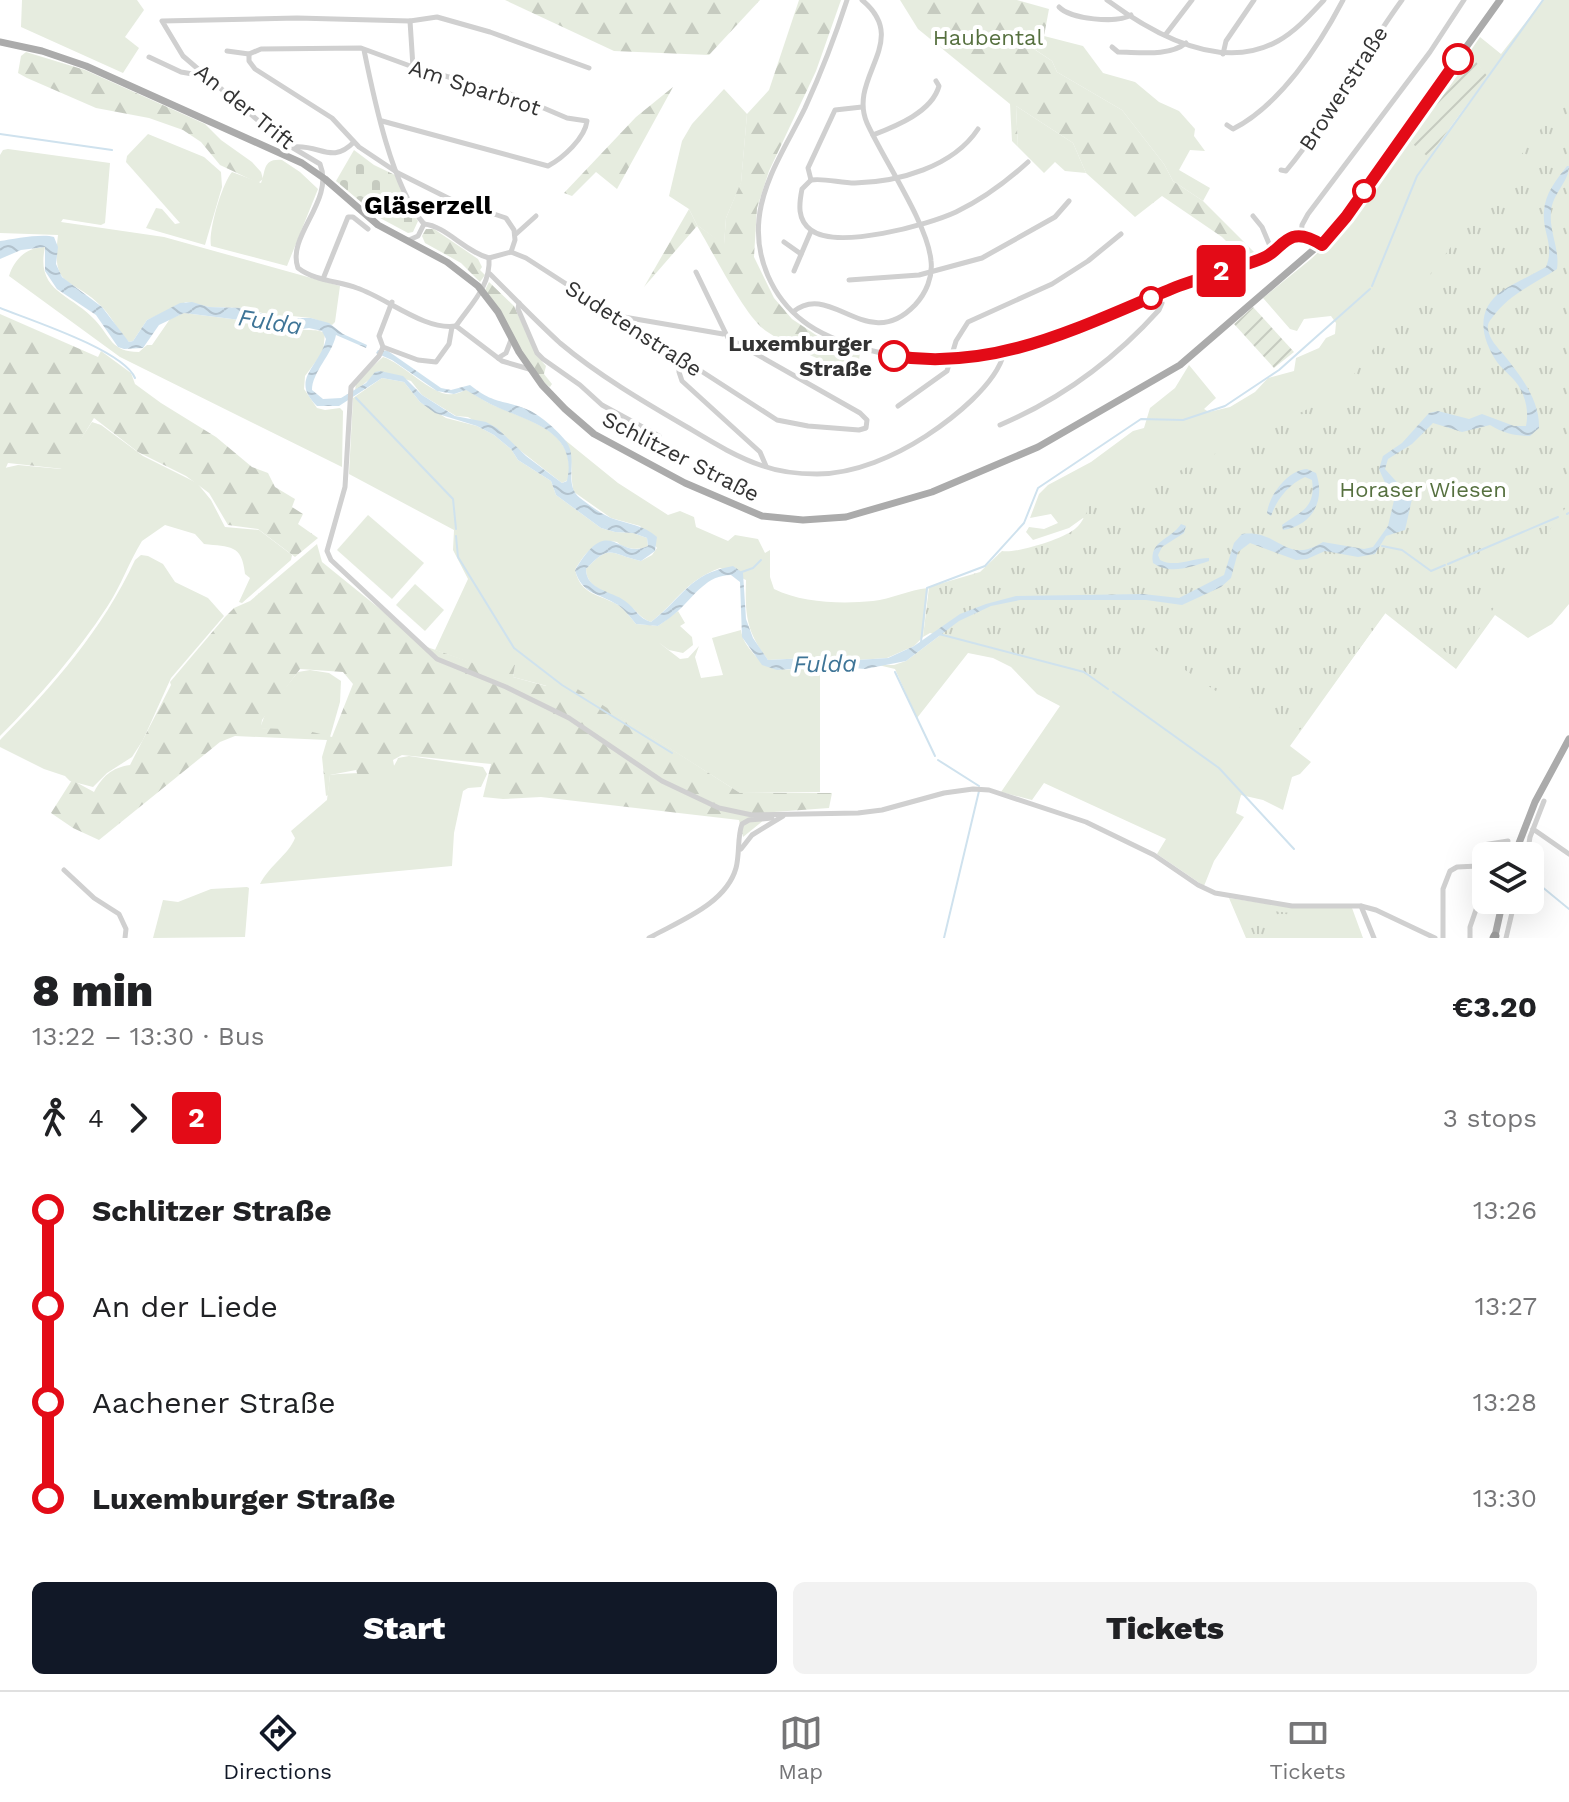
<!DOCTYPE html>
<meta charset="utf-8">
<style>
:root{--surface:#fff;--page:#f2f2f2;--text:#202124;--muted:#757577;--line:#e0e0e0;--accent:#111827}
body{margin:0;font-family:"Work Sans",sans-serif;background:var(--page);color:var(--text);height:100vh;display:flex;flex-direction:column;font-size:30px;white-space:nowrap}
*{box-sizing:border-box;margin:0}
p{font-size:26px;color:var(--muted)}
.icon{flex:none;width:44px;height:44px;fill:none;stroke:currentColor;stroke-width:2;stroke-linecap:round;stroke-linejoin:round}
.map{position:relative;height:938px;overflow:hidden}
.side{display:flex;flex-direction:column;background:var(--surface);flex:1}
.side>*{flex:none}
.badge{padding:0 16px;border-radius:6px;font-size:28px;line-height:52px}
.tools{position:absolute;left:1472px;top:842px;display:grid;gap:16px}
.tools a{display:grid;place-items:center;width:72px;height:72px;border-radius:12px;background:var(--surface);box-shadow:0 8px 32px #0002;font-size:40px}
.map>.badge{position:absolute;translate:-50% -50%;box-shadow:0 0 0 4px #fff}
.legs{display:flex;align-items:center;gap:12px;height:88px;padding:0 32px;font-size:26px}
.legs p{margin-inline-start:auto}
.summary{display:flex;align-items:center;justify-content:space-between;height:136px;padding:0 32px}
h1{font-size:44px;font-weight:800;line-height:60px}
.primary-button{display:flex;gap:16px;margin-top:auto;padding:16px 32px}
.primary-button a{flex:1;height:92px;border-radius:12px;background:var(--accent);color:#fff;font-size:32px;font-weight:800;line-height:92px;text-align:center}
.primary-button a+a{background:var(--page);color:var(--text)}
ul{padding:0 32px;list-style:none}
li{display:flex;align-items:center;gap:28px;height:96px;font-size:30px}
li i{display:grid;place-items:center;width:12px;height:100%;margin:0 10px;background:currentColor}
li i::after{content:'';width:20px;height:20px;margin:-10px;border:6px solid;border-radius:50%;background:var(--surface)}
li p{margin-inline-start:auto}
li:first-child i{background:linear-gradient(#0000 50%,currentColor 0)}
li:last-child i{background:linear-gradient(currentColor 50%,#0000 0)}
.menu{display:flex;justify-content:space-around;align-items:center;height:112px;border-top:2px solid var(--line);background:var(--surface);font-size:22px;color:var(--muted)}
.menu a{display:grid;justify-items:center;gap:4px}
.menu .active{color:var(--accent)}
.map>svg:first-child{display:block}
</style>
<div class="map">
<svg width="1569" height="938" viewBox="0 0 1569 938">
<defs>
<pattern id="forest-firs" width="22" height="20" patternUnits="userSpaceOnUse" patternTransform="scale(2)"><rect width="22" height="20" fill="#e6ecdf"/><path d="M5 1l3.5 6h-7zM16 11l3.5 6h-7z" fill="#c6cbc0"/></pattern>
<pattern id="cemetery-stones" width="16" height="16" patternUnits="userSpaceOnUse" patternTransform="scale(2)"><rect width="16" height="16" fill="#e6ecdf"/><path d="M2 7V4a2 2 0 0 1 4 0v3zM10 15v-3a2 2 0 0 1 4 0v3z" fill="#c6cbc0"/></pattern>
<pattern id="park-tufts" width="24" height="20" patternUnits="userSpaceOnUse" patternTransform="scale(2)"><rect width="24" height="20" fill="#e6ecdf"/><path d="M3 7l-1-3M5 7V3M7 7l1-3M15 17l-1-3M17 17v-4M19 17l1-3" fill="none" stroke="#c6cbc0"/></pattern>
<pattern id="garden-furrows" width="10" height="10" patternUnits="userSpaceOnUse" patternTransform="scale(2)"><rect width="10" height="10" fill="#e6ecdf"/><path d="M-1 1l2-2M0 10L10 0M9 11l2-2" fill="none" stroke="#c6cbc0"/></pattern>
<pattern id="water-waves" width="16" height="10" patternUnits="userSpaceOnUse" patternTransform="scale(2)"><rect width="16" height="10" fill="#cfe2ee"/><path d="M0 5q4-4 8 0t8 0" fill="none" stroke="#b2c2cd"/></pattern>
</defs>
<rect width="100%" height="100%" fill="#fff"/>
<g fill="#e6ecdf">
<polygon points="22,0 137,0 144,10 125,37 139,48 123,73 21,27"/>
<polygon points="1543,0 1569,0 1569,166 1483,334 1087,521 1083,518 1069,528 1033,540 1026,532 1029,527 1044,529 1058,523 1051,514 1030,518 1039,494 1048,485 1091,462 1133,431 1144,428 1150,408 1175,388 1189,365 1216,398 1204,409 1209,412 1230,407 1255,392 1268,378 1294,371 1296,358 1319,348 1326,338 1335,334 1336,323 1331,316 1304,319 1297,331 1290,329 1263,298 1311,259 1334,237 1407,139 1428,156 1488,78 1469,53 1480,37 1501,54"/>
<polygon points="1044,36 1083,46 1103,73 1135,82 1159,102 1179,111 1195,129 1194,136 1205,151 1190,150 1179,170 1210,188 1203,201 1173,181 1164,164 1122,110 1057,72 1052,61 1024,42"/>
<polygon points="724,89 747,114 741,183 726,218 724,245 697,225 689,209 669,196 682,141 692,124"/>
<polygon points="1016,106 1073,143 1086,173 1065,171 1055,162 1044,173 1018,147"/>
<polygon points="148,134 204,157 221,172 222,187 205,245 146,228 156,208 162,209 175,224 180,223 126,162 127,156"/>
<path d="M8,149L110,163L105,223L101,225L63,219L61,222L164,237L340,286L335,322L332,325L311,318L292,316L281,318L244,308L209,307L186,302L147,320L133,341L129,342C118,332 113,318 102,307C71,275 51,292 58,235L0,233V155L3,150Z"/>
<path d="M282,160L300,172L318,189L287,266L211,246C208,231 222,184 232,172L261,183C266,172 262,158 282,160Z"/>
<polygon points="1569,176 1569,604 1552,624 1528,638 1495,615 1456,669 1385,613 1290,746 1311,762 1300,774 1292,777 1283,810 1263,800 1241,795 1236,813 1244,817 1214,861 1204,886 1157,854 1166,839 1044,783 1032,800 1001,792 1060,706 1037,694 1011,667 993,658 968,653 917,718 895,669 878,665 894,665 906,661 959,621 1146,600"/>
<path d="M45,247C35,292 72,294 95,320C111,337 111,352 139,352L147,345H152L170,319L184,313L289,326C299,333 313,327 325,333L323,352L305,376L304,389L317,408L325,410L340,408L343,411L342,467L120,357L9,276C14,260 26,247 45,247Z"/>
<path d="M383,357C403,363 434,398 453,394C458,394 462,391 466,390C478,396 488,404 500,408C534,422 577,434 568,480L562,483L513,445L468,417L456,416L422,395L411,381L380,371L355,391L356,382Z"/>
<path d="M382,378L404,382L420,402L446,418L477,426L494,435L511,449L518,460L551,481L556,495L601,528L615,532L633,533L647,538L648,546C639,551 624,549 617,542C596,538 585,553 575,570C581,596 600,594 618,605C625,610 631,618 636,624L658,626L678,611L685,623L680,626L692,637L693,645L683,653L669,650L658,642L680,659L688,658L699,646L695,657L701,678L723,675L712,638L741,630C742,639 747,646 753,653C771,676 794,669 820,666V792L740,793L554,675L547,686L513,677L515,665L483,667L435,650L468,579L453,550L454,530L349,474L353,398Z"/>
<path d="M92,422L101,425L143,456L197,483L211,500L225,527L259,530L292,555L291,560L242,603L239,602L250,578L245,574C242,544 230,547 204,544L195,534L165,525L142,541C129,562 121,586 107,607C77,653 39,697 0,736V469L18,465L61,469Z"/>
<path d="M565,440L618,483L668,515L680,511L694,517L696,527L728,541L735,535L758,539L765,553L770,550V577L774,589C802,603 842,604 873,601C891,599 909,590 928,588L923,637L914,646L887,658L857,660L825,657L768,660C746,631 745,615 746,580L720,568C685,581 678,601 651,622C640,618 639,613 630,606C616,594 586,591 586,569C611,543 609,554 641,561L652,555L657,548L640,526L611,518L574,492C569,474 575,457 565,440Z"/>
<polygon points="368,515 424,563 392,599 337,550"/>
<path d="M141,555L148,556L163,564L175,582L208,598L224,616L171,678L143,740L132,757L107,773L93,787L70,781L65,776L44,769L0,747V740C53,686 103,629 135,560Z"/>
<polygon points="415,584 444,610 425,631 396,605"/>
<polygon points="310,670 329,673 341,681 340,702 330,737 260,728 266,712 298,672"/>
<path d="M409,756L483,767L487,774L481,787L468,788L463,791L454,833L452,866L260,884C269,866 289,854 295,838L291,831L327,800L330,775C341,773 387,773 391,770C393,768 397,761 398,758Z"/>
<polygon points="247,887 249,888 245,937 153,938 163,900 178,902 211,889"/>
<polygon points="1229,898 1294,908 1352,908 1363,938 1246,938"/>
</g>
<g fill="url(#forest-firs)" fill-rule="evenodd">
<polygon points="505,0 760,0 709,55 614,51"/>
<path d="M799,0H841L816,71L769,171L757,208L754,257L774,298L792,319L822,339L860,353L857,375C827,362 793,350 766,331C745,317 712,250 697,226L644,287L689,209L697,225L724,244L726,218L741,182L747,114L769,90Z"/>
<polygon points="900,0 1017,0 1049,9 1044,36 1025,43 1052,61 1057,72 1122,110 1164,164 1173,181 1203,201 1257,255 1245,260 1222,237 1162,196 1135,217 1086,173 1073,143 1016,106 1018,147 1012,141 1010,104 918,29"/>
<polygon points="26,52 85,70 205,124 221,140 252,162 261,172 263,179 258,183 220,165 201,142 183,130 149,118 96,108 27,78 18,73 21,56"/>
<polygon points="673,87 617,189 596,172 572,196 564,193 636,117"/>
<polygon points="426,229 434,229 478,259 482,267 480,270 485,275 480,282 461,263 425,243 422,236"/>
<path d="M489,282L514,306L537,356L546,366L544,374L552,384L550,387C525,369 505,316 485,290Z"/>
<polygon points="0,314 98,357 101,351 131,373 135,384 161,403 216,437 252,467 268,473 275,487 295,499 292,507 303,514 298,524 318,538 295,557 258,529 228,525 209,493 186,476 138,452 94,418 63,469 8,463 3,474 0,472"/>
<path d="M317,544L322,562L427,647L482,666L488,657L515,665L513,677L546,686L554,674L740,793H832L829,808L774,812L743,837L739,820L541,797L503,799L483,797L491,764L402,755L393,760L395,771L358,776L356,770L330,775L328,795L326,796L322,757L327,740L235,736L220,742L99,840L73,828L51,813L72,780L94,792C103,776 111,768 130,765L171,685L170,682L225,617L234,608L250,601ZM300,669L343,672L353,684L332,737L305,730L261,728L262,720Z"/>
</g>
<polygon fill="url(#cemetery-stones)" points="354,150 374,165 395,175 413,215 418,221 413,232 408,233 380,218 336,181"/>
<g fill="url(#park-tufts)">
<path d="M1569,92V503L1457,660L1387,611L1289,745L1254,717L1144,642L1114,682L930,633L923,637L929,587L980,572L1002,551C1016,554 1066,538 1076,528C1083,522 1086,513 1090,505L1115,502L1339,394Z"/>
<polygon points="1242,908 1320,916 1267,938 1255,938"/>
</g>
<g fill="url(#garden-furrows)">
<polygon points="1469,53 1488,77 1428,157 1407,139"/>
<polygon points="1253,307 1294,352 1274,368 1234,324"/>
</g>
<g fill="url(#water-waves)">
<path d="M1567,166H1569C1569,182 1552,194 1551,212C1549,232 1560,249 1557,269C1534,284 1509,294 1492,318C1489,321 1487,325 1488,329C1489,339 1498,348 1504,355C1521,376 1540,401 1539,428L1530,436C1515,436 1503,433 1490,425L1462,432L1433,423L1412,444L1388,459L1385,469L1412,499L1405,530L1386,536L1375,554L1358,557L1325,551L1307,559L1296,560L1250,543L1238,552L1231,578L1221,587L1182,605L1146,600H1020L991,606L959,621L906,661L865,669L830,666L777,670L762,665L742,637L740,582L731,575C707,575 695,595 679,610C673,616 665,621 658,626L636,624C631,618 625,610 618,605C599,593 582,595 575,570C610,511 617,561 648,546L647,538L633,533L615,532L601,528L556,495L551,481L518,460L511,449L494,435L477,426L435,413L420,402L404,382L382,378L339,406H317C289,379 320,367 326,339L322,331L309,328L295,330L289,326L184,313L159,325L143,348L124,349L118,347L96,315L57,289L45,271V247L21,250L0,259V241C13,239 43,233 54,237L58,247L56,264L62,277L102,307L129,342L133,341L147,320L180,303L192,302L209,307L244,308L277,318H311L329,323L343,334L367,345L366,348L336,335C332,355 312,372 312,390L323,399L341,398L366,383L375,372L380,371L403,376L422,395L455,416L486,422L497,428L526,456L562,483L567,481C578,433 532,422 499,408C487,403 477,396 466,390L454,394L437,391L392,360L376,353L378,350L388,351L441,388L451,390L470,385C494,404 500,399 526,409C538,413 557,430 565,440C580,457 562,484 580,498C589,505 600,513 611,518C627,524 644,525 657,537L655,551L641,561C609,554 611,543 586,569C586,590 612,591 625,601C636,609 638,618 651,622C684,597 688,574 733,566L743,573L746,619L753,638L768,660L825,657L857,660L888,658L914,646L960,614L986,604L1016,596L1143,594L1179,598L1224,575L1234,543L1242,534C1280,529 1285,566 1323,542L1364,549L1373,547L1388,526L1395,496L1386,485L1379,469L1383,456L1402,443L1429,413L1438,411L1469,419L1482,414L1514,426H1526C1529,412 1526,398 1518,385C1512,376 1503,370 1497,362C1481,338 1475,310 1502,291C1516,282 1532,275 1546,267C1555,244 1542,233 1544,211C1545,193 1557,179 1567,166Z"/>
<path d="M1307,469L1316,473C1326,500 1312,526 1283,530L1282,525C1301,511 1316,508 1312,480L1305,477C1288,485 1277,499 1271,516L1267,513C1269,495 1288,470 1307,469Z"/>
<path d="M1181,524L1186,526L1184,533L1162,547L1158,555L1160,560C1175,568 1193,558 1209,558V561C1191,567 1170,575 1153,563C1149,540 1171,540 1181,524Z"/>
</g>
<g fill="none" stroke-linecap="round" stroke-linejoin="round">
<g stroke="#cfe2ee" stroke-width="2">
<polyline points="0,134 112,150"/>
<polyline points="1372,286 1417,176 1543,0"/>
<path d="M0,308C30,320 123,350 135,378"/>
<polyline points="356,398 453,499 456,529"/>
<polyline points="1567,514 1569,513"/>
<polyline points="456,536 458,557 514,648 562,685 672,753"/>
<polyline points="1382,546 1402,550 1431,571 1445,565"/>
<polyline points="1448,564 1558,517"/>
<polyline points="739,573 753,568 761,560"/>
<polyline points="939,634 1084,672 1108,689"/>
<polyline points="921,642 927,588 985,566 1024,523 1038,488 1141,419 1183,420 1225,406 1279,370 1370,289"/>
<polyline points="895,672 935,756"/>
<polyline points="1113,692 1219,768 1294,849"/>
<polyline points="938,760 979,786"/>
<polyline points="1530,877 1569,909"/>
<polyline points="944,938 979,791"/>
</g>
<g stroke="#d0d0d0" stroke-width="5">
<path d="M847,0C835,37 821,73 805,108C788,143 763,179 759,219C755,258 772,297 803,321C822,336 846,344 869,350C976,380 1070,330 1166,291C1198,278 1232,271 1264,258C1289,248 1291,224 1322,245"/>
<path d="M1107,0C1153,34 1221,73 1278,41C1296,31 1310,15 1324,0"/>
<path d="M1059,7C1070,19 1117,24 1131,15"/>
<polyline points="410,21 413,67"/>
<polyline points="1166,34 1192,0"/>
<path d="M1112,47L1118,52C1138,52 1169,57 1186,43"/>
<path d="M364,50C374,99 392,187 424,224"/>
<path d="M227,51L249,54L261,49L361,48L413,67L513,95L567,118L587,121C585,138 563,158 548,166L382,121"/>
<polyline points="249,54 249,61 255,69 332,118 359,147 398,173 452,200 506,218 514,230 515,240 511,252"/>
<polyline points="1223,54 1226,41 1254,0"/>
<polyline points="149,57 181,72 204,76"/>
<path d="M1227,125L1233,129C1280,105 1319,46 1343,0"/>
<path d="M978,129C953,167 898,182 855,183C840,183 825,178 811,180L802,189C799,204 797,220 811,230C837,250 928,225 956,212C983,199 1006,182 1028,162"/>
<path d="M873,135C896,126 932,112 939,86L936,81"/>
<path d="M293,147C321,144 331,165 354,142"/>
<path d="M1281,170L1286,171C1330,118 1361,56 1402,0"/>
<polyline points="811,180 808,168 835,110 862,107"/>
<polyline points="1253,216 1262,227 1273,253"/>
<path d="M424,224C446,226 464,251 489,258"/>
<polyline points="516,234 536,216"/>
<polyline points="1301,236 1302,225 1308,214 1430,52 1464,0"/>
<polyline points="409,240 418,236 424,224"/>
<polyline points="784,242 801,254"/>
<polyline points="489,258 511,252 526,258 777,420 808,426 859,430 866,428 867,420 860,413 728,338 696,272"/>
<polyline points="794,271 811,231"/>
<path d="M490,274C513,297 536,321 560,343C598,375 644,402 687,427C712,442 736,457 763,466C780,472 799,474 817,474C855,474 895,456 926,436C952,419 996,385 1004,353"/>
<polyline points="323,279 348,217 353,217 368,229"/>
<polyline points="849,280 919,275 982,258 1055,217 1069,201"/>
<polyline points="392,302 379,336 383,347 379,356 351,387 345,487 327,551 331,560 437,659 506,687 569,718 662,781 719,808 752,815 858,813 882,810 944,793 973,789 989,790 1086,822 1154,855 1198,885 1215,893 1292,906 1361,906 1376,910 1435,938"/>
<polyline points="519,303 518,309 537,353 543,359 580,385 602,405 659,436"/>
<path d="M793,312C831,280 867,355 915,305C926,293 933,277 931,261C928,224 883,159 867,123C847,77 912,41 862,0"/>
<polyline points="618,316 723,334"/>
<path d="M456,326C425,331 387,298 357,288C338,281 315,281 298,268C286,236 335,201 320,164L283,142L183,56L162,21L297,18L410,21L437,17L490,32L589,68"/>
<polyline points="456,326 502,361 529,369"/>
<path d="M456,326C471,304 491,286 489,258"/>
<polyline points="383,347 418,360 436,362 449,344 452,327"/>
<polyline points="498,358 506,353 511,340"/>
<polyline points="679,358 679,372 682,381 760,452 766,466"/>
<polyline points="898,406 947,371 956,341 968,322 1052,284 1088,261 1121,234"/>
<path d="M1000,425C1061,399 1114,360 1159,310L1162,303L1160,294"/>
<polyline points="1533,829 1569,854"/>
<polyline points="741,849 752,835 783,816"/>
<polyline points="1527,856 1530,837 1544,801"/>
<polyline points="64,870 94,898 119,914 126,929 125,938"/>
<polyline points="1361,906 1374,938"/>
<path d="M649,938C679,921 726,904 736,868C740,853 737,838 742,824L749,820L772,818"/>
<polyline points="1443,938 1443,889 1450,871 1457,867 1478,866 1483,845 1508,841"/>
<polyline points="1470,938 1470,927 1479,901 1478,866"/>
<polyline points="1506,938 1515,900"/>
</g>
<g stroke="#ababab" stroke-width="7">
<polyline points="0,42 42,51 86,66 302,163 325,179 378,225 447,262 478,286 498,312 519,352 542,385 565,409 594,434 685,483 762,516 803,520 846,517 932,492 1038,447 1180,365 1333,233 1500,0"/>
<polyline points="1514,856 1535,802 1569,739"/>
<polyline points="1495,936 1503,900"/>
</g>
<polyline stroke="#9a9a9a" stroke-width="9" points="1494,938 1495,936"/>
</g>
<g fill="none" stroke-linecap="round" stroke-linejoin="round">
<defs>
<path id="line-1" d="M894,356C997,372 1083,325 1176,287C1204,276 1235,270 1263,258C1275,254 1281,241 1293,237C1303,234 1313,239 1322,245L1346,217L1458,59"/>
</defs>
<use href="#line-1" stroke="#fff" stroke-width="18"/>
<use href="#line-1" stroke="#e30b17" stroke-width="12"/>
</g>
<g fill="#fff" stroke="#e30b17" stroke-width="4">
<circle cx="1458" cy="59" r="14"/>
<circle cx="1364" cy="191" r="10"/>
<circle cx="1151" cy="298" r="10"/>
<circle cx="894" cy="356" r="14"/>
</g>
<g text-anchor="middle" stroke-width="8" stroke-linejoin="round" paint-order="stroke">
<g font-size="22" fill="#56703f" stroke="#fff">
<text x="988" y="45">Haubental</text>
<text x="1423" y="497">Horaser Wiesen</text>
</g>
<g font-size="22" fill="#333" stroke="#fff">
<text transform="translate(475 87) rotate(18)" y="8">Am Sparbrot</text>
<text transform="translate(1343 88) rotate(-57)" y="8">Browerstraße</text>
<text transform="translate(245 106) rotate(39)" y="8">An der Trift</text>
<text transform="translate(634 328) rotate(33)" y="8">Sudetenstraße</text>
<text transform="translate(681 456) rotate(27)" y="8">Schlitzer Straße</text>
</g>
<g font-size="22" font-weight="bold" fill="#333" stroke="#fff" text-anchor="end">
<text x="872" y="351">Luxemburger<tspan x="872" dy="25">Straße</tspan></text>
</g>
<g font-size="24" font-style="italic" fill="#3f7597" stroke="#fff">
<text transform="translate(270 322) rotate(9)" y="8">Fulda</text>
<text transform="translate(825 664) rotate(-1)" y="8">Fulda</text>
</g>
<g font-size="26" font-weight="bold" fill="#000" stroke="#fff">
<text x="428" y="214">Gläserzell</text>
</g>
</g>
</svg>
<div class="tools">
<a><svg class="icon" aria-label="layers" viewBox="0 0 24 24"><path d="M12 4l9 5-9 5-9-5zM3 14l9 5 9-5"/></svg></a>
</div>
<b class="badge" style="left:1221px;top:271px;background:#e30b17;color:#fff">2</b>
</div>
<section class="side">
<div class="summary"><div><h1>8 min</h1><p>13:22 – 13:30 · Bus</p></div><b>€3.20</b></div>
<div class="legs"><svg class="icon" aria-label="walk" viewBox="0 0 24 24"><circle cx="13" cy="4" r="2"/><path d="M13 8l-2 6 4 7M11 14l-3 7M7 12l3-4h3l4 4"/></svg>4<svg class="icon" aria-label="forward" viewBox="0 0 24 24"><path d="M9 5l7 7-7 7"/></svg><b class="badge" style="background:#e30b17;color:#fff">2</b><p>3 stops</p></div>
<ul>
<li><i style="color:#e30b17"></i><b>Schlitzer Straße</b><p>13:26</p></li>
<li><i style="color:#e30b17"></i><span>An der Liede</span><p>13:27</p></li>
<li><i style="color:#e30b17"></i><span>Aachener Straße</span><p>13:28</p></li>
<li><i style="color:#e30b17"></i><b>Luxemburger Straße</b><p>13:30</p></li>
</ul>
<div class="primary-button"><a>Start</a><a>Tickets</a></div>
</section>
<nav class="menu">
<a class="active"><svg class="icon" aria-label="directions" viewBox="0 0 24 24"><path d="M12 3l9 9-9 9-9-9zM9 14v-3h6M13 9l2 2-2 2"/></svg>Directions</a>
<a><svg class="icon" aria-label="map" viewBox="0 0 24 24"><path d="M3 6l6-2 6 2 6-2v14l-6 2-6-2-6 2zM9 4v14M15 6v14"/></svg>Map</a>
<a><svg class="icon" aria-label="tickets" viewBox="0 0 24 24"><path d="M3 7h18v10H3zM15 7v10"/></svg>Tickets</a>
</nav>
